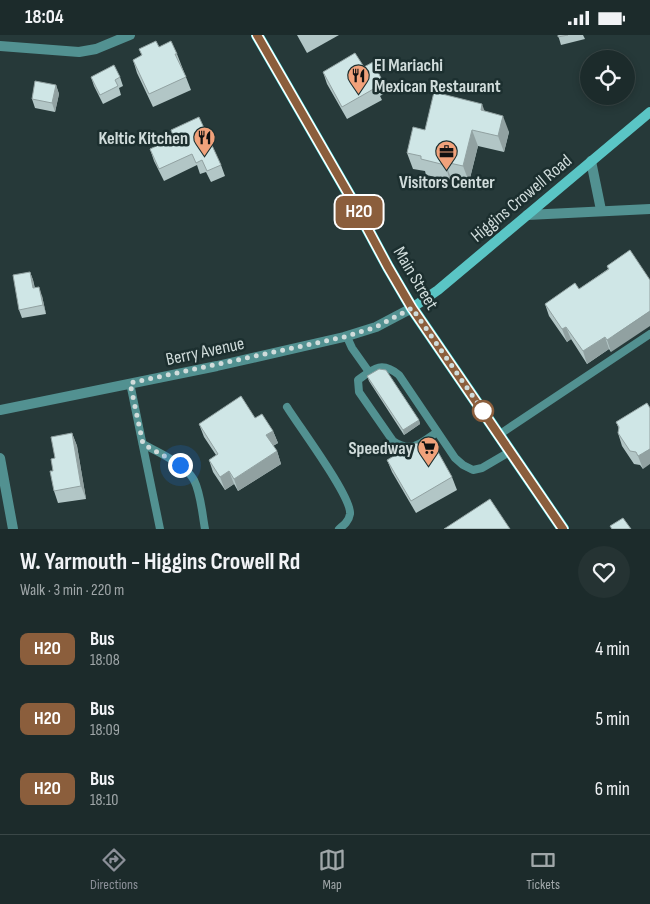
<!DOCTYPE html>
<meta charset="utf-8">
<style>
:root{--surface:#1c2b2b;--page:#253333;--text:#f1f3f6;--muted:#a0a7a9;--line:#3a4747;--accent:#8c9099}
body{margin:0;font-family:"Sofia Sans Condensed",sans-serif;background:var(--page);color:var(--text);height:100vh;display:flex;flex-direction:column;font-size:19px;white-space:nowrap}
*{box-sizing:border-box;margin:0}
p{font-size:16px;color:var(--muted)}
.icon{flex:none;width:28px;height:28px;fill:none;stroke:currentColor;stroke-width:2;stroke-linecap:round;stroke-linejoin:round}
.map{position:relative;height:494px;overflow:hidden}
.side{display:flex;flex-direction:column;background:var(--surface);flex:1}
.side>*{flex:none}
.badge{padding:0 10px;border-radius:8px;font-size:18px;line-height:32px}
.buttons{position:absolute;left:580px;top:15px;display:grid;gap:10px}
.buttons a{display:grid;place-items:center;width:55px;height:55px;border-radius:50%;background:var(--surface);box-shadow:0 2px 8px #0003,0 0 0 1px var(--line);font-size:25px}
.you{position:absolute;width:25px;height:25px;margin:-12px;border:4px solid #fff;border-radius:50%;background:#1a73e8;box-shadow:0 0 0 8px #1a73e833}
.map>.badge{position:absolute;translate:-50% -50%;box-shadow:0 0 0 2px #fff}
.round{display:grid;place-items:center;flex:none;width:52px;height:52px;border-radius:26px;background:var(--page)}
.head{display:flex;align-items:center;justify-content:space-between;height:85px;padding:0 20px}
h1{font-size:24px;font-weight:700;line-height:38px}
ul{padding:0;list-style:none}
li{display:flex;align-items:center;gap:15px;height:70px;padding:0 20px}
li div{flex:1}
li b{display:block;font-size:19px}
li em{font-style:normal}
li .badge{min-width:55px;font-weight:700;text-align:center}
.status{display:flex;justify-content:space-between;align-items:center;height:35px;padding:0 25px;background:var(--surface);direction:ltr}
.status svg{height:14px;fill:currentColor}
.menu{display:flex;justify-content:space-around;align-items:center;height:70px;border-top:1px solid var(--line);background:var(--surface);font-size:14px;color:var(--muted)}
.menu a{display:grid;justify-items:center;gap:2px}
.menu .current{color:var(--accent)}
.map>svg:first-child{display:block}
</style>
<div class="status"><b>18:04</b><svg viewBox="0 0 49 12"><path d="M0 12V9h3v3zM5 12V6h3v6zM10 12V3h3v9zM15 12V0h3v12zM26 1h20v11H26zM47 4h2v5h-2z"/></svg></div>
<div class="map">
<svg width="650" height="494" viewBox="0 0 650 494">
<rect width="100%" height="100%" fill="#263939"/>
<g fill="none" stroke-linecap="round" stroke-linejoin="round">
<g stroke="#529191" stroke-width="8">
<polyline points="347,302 352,313 369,337"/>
<polyline points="130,348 160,494"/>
<path d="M287,372C298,390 352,462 350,479C349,486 344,490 339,494"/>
<path d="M437,397C421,408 412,419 393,406L359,357L358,345C374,333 382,326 399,340L455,423L463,430L473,435L482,433L511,416"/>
<polyline points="500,399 650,299"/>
<path d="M143,409C159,418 184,428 194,445C201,459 202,478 205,494"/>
</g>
<g stroke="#529191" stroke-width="10">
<polyline points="0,11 79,17 96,14 130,0"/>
<polyline points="0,423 13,494"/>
</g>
<g stroke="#529191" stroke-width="10">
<polyline points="591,126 601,175"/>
<polyline points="527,180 650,174"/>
<polyline points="0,375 217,331 344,302 376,292 412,273"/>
</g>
<polyline stroke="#5ac5c5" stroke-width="10" points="412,273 438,255 650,77"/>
<polyline stroke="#5ceded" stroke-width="12" points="257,0 351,163 388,232 412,273 563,494"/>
</g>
<g fill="#b2c6c6">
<polygon points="297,0 339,0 307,18"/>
<polygon points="558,0 583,0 585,4 561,10"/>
<polygon points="159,12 177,19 191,55 153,72 137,38 133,25 142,21 139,14"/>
<polygon points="364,32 382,45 387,57 380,61 382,65 347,84 327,49 323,37"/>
<polygon points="91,42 120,42 123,51 119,53 121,60 103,69 94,51"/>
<polygon points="56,50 59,59 55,77 35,73 32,64"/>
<polygon points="485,76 509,97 504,117 478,111 469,147 451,143 450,145 426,140 425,136 413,134 407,118 425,95"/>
<polygon points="171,95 221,130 225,141 211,147 206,137 200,139 197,130 164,146 154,126 150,114 174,103"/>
<polygon points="630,215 611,317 609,314 587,329 571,304 567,307 549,281 545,269 579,254 608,234 607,231"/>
<polygon points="30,237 33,245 35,253 42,261 46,279 22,283 19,275"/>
<polygon points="367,341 419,385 420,389 404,400 369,346"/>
<polygon points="647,368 643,434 640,430 634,429 622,411 618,398 619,394 616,387"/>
<polygon points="255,383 273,396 278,408 273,411 277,416 281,429 238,456 234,449 225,455 213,437 209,425 216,420 204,402 199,389"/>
<polygon points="72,398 77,411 86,464 58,468 54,456 53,436 55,423"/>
<polygon points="387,425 452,442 457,455 416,478 392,437"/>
</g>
<g fill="#91a1a1">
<polygon points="56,50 59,59 55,77 52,68"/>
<polygon points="482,69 488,85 481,75"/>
<polygon points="503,81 509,97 504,117 498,101"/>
<polygon points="472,95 478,111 469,147 463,131"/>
<polygon points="445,127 451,143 450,145 445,130"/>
<polygon points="30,237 33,245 36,262 33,253"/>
<polygon points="39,252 42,261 46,279 43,270"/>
<polygon points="650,276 650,291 611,317 607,305"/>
<polygon points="566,292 571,304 567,307 562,294"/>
<polygon points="605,302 609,314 587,329 583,316"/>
<polygon points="419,385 420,389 404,400 403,395"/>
<polygon points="273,396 278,408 271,412 266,400"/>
<polygon points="72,398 77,411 86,464 81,451"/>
<polygon points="650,414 650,429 643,434 638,421"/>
<polygon points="277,416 281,429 238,456 234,444"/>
<polygon points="229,436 234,449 225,455 220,442"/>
</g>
<g fill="#cfe6e6" stroke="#91a1a1">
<polygon points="558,0 568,0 558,2"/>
<polygon points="156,6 159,12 171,6 177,19 175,19 186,42 149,59 133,25 142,20 139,14"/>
<polygon points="355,18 364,32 373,27 382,45 375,49 377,52 342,72 323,37"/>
<polygon points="114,30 120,42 115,45 118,51 100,60 91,42"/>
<polygon points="35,46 56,50 52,68 32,64"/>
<polygon points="434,57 482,69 481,75 503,81 498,101 472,95 463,131 445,127 445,130 421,124 421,121 407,118 413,92 425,95"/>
<polygon points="199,82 221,130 207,136 202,125 196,128 192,119 159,134 150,114 174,103 171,95"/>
<polygon points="630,215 650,245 650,276 607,305 605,302 583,316 566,292 562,294 545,269 575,248 579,254 609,234 607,231"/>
<polygon points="30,237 33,253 39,252 43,270 19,275 13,240"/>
<polygon points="379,334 386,335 419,385 403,395 367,341"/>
<polygon points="241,361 255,383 262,379 273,396 266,400 277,416 234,444 229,436 220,442 209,425 218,419 199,389"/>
<polygon points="647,368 650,373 650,414 638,421 636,417 630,416 618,398 619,392 616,387"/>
<polygon points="72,398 81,451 54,456 50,436 53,436 51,424 55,423 51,402"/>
<polygon points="416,408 438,417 452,442 411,466 387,425"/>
<polygon points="490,464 510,494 444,494"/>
<polygon points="623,483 631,494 612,494 610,491"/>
</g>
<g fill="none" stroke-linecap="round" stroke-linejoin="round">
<defs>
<polyline id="line" points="257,0 351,163 388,232 412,273 563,494"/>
</defs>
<use href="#line" stroke="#fff" stroke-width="11"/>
<use href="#line" stroke="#8b5e3c" stroke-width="8"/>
<polyline stroke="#d0dcdb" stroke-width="5" stroke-dasharray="0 9" points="180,430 143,409 130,348 344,302 376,292 412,273 483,376"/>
</g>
<defs>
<symbol id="restaurant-pin" viewBox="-11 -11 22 30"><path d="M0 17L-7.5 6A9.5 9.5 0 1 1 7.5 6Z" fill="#f1a27b" stroke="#1c2f2f"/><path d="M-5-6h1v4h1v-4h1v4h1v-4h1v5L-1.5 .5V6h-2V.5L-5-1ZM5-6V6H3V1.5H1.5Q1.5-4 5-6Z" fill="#111"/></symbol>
<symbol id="office-pin" viewBox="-11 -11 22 30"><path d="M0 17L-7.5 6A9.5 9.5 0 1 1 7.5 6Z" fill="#f1a27b" stroke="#1c2f2f"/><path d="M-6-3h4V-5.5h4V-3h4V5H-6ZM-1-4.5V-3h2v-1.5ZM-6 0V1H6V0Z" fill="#111"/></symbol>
<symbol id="supermarket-pin" viewBox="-11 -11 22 30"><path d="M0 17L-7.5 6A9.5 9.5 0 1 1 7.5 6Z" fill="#f1a27b" stroke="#1c2f2f"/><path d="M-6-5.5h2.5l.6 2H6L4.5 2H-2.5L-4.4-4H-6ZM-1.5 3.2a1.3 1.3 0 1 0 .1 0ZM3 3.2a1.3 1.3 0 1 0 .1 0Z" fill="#111"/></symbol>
</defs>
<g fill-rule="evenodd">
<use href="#restaurant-pin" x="346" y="28" width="25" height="34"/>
<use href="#restaurant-pin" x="192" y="90" width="25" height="34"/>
<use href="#office-pin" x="434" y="104" width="25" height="34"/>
<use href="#supermarket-pin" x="416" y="400" width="25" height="34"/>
</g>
<circle fill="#fff" stroke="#8b5e3c" stroke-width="2.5" cx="483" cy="376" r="10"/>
<g text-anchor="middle" stroke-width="5" stroke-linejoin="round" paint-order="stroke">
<g font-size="18" font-weight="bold" fill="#d0dcdb" stroke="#1c2f2f" text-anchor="end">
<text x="374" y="36" text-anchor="start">El Mariachi<tspan x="374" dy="21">Mexican Restaurant</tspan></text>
<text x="188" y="109">Keltic Kitchen</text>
<text x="447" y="153" text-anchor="middle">Visitors Center</text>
<text x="413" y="419">Speedway</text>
</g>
<g font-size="18" fill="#d0dcdb" stroke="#1c2f2f">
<text transform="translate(521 163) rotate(-40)" y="6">Higgins Crowell Road</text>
<text transform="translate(416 243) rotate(59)" y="6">Main Street</text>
<text transform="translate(205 316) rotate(-12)" y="6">Berry Avenue</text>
</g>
</g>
</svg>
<div class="buttons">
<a><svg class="icon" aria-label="locate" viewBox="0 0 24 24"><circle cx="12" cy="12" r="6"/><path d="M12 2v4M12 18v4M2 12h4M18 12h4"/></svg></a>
</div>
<div class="you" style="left:180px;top:430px"></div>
<b class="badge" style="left:359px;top:177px;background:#8b5e3c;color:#fff">H2O</b>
</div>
<section class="side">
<div class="head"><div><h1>W. Yarmouth - Higgins Crowell Rd</h1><p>Walk · 3 min · 220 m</p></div><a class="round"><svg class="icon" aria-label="heart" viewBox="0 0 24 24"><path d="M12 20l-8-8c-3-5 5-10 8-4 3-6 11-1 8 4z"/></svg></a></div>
<ul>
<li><span class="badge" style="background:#8b5e3c;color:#fff">H2O</span><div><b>Bus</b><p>18:08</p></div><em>4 min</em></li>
<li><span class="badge" style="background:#8b5e3c;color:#fff">H2O</span><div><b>Bus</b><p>18:09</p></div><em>5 min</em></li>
<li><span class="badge" style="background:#8b5e3c;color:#fff">H2O</span><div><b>Bus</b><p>18:10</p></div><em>6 min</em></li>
</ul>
</section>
<nav class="menu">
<a class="current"><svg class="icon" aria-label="directions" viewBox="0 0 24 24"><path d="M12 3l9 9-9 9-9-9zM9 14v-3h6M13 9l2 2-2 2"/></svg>Directions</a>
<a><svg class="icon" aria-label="map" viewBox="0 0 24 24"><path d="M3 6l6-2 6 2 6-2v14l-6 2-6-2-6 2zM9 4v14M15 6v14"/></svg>Map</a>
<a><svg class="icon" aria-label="tickets" viewBox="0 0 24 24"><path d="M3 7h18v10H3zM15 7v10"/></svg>Tickets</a>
</nav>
